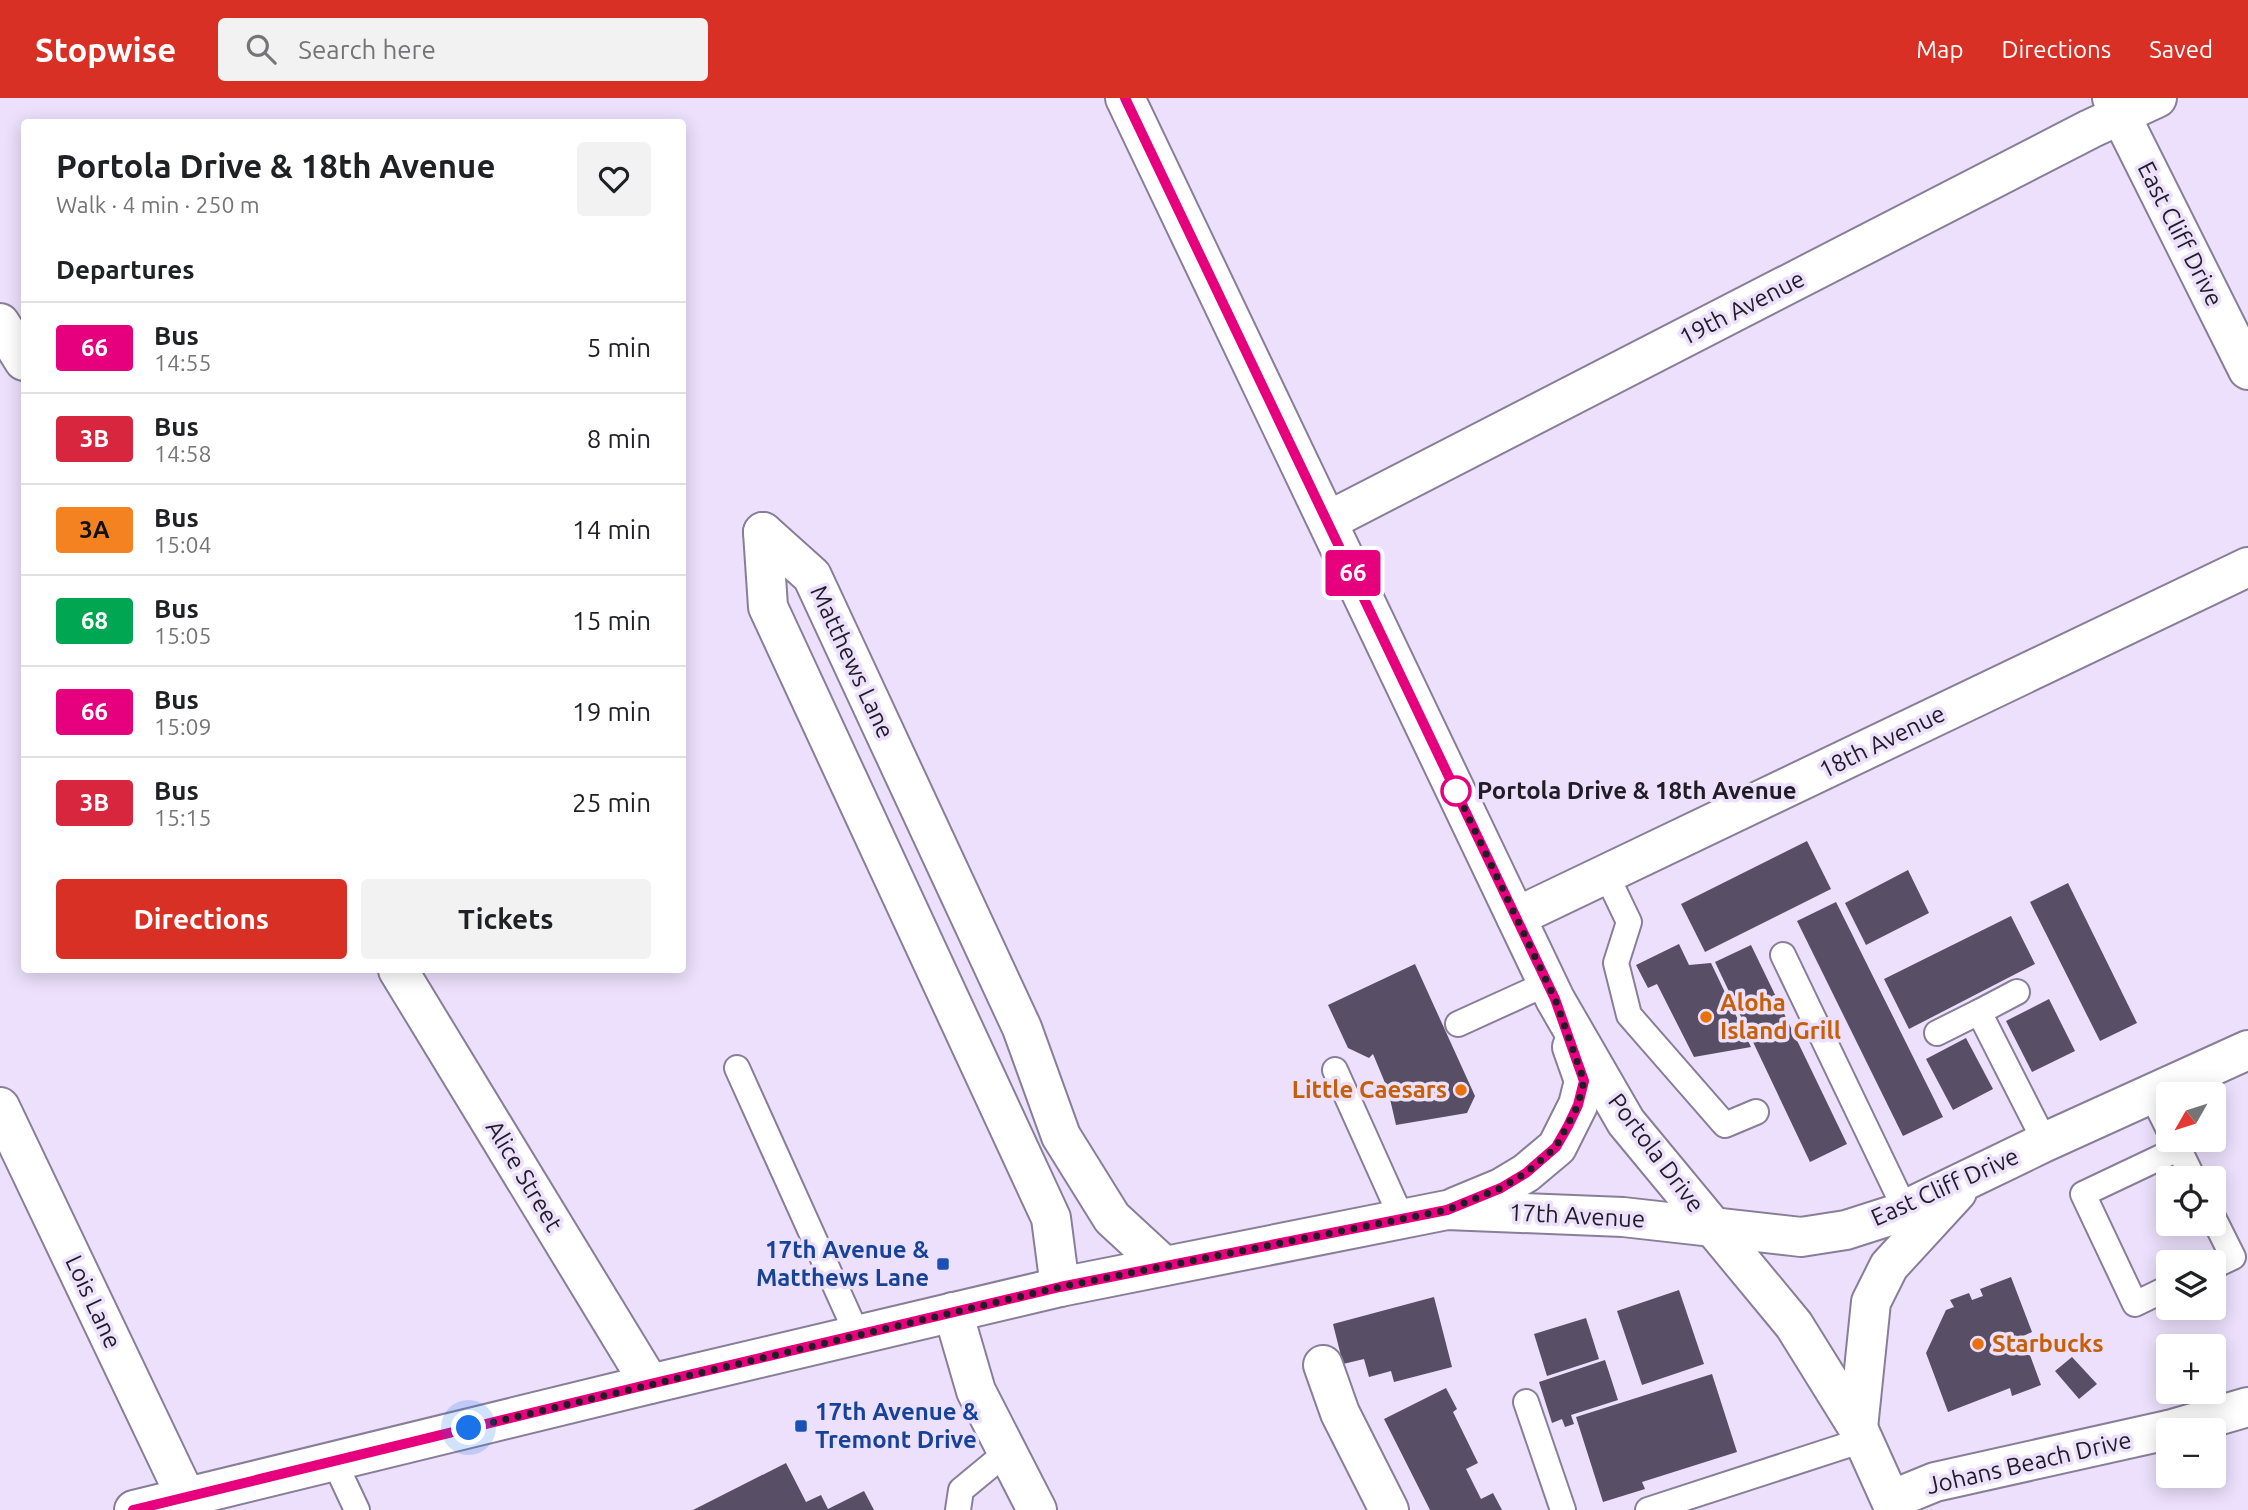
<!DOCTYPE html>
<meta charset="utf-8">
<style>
:root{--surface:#fff;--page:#f2f2f2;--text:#202124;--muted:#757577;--line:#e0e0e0;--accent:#d93025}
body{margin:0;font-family:Ubuntu,sans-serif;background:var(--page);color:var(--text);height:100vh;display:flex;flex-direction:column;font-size:26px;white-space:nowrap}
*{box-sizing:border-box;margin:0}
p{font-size:23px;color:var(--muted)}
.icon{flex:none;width:38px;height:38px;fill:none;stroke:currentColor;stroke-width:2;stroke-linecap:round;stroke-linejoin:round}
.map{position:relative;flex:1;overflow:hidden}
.side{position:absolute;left:21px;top:21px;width:665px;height:854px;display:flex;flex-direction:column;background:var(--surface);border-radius:7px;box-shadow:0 4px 18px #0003}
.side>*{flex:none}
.badge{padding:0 14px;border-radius:5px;font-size:24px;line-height:46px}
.needle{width:46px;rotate:231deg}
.tools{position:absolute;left:2156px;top:984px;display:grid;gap:14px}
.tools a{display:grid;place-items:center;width:70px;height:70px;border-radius:7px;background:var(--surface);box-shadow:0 4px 18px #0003;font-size:35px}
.you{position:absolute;width:35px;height:35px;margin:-18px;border:5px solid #fff;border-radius:50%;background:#1a73e8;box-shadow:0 0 0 10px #1a73e833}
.map>.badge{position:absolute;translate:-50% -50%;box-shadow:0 0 0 4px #fff}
h2{padding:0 35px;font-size:26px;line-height:63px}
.round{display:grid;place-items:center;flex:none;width:74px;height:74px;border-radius:7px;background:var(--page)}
.headline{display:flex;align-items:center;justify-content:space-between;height:119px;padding:0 35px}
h1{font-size:33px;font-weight:700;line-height:52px}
.action{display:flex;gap:14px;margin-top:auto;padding:14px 35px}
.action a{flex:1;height:80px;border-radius:7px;background:var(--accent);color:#fff;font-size:28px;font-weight:700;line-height:80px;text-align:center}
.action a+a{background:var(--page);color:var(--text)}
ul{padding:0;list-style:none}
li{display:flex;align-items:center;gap:21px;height:91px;padding:0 35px;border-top:2px solid var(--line)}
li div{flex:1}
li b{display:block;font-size:26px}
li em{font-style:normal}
li .badge{min-width:77px;font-weight:700;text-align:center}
header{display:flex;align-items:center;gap:42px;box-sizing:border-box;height:98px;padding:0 35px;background:var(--accent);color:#fff}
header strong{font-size:33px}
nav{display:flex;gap:38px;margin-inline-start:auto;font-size:24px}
.search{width:490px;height:63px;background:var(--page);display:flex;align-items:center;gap:18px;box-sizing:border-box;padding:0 24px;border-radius:7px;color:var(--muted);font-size:26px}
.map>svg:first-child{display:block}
</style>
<header>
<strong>Stopwise</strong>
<div class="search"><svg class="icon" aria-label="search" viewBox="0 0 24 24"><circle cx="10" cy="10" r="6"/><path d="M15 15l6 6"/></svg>Search here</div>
<nav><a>Map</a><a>Directions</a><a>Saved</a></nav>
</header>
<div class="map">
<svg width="2248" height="1412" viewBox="0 0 2248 1412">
<rect width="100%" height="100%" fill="#ece0fc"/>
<g fill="#584e66">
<polygon points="1807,743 1831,791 1705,854 1681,806"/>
<polygon points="1908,772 1929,815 1866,847 1845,805"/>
<polygon points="2068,785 2137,925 2100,943 2030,804"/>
<polygon points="1836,804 1943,1019 1903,1038 1797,823"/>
<polygon points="2011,818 2035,866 1909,931 1884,881"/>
<polygon points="1679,846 1689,867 1711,865 1751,949 1694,959 1657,886 1648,890 1636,867"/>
<polygon points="1751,847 1847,1046 1810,1064 1715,864"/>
<polygon points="1415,866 1475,998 1467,1015 1396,1027 1388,992 1373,956 1369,960 1348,950 1328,907"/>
<polygon points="2049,901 2075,953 2032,974 2006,923"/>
<polygon points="1966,940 1993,991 1953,1012 1926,961"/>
<polygon points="2011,1179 2032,1234 2023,1238 2041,1287 2012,1298 2010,1290 1948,1314 1926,1255 1946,1212 1954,1209 1950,1202 1969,1195 1972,1202 1983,1198 1980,1191"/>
<polygon points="1679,1192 1704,1266 1642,1287 1617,1213"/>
<polygon points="1434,1199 1452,1269 1394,1284 1391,1273 1369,1279 1364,1261 1343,1266 1333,1226"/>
<polygon points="1586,1220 1599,1261 1547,1278 1534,1236"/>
<polygon points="2072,1259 2097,1286 2079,1301 2055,1273"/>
<polygon points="1605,1262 1618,1302 1571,1317 1574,1326 1565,1329 1562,1321 1552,1325 1539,1284"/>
<polygon points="1712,1276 1737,1354 1642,1384 1645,1391 1603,1404 1576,1319"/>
<polygon points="1446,1290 1457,1311 1453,1314 1478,1365 1466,1371 1481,1401 1493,1395 1502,1412 1430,1412 1384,1321"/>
<polygon points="786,1365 806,1404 821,1397 828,1411 864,1393 874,1412 693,1412"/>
</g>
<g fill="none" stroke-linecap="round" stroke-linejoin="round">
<defs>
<g id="lane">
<polyline points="1606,776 1629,824 1616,865 1629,917 1725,1027 1756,1014"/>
<polyline points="1783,857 1905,1111"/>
<polyline points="1979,914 2017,894"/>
<polyline points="1458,926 1548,885"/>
<polyline points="1937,935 1979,914 2045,1044"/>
<polyline points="737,970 857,1236"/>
<polyline points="1335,972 1402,1121"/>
<polyline points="2151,996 2168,1030"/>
<polyline points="2174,1041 2193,1080"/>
<polyline points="2214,1121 2233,1159 2214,1168"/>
<polyline points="2168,1190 2135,1206 2083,1096 2178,1051"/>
<polyline points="1526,1304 1563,1412"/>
<polyline points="334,1363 357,1412"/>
<polyline points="958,1412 961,1392 1007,1354"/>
<polyline points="1648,1412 1863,1342"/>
</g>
<g id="street">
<polyline points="0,225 24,263"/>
<polyline points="1328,423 2090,31 2157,0"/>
<polyline points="763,434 812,478 1022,930 1061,1038 1112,1120 1164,1168"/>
<polyline points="763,434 768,509 1051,1120 1060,1189"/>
<polyline points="1516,819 2248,469"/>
<polyline points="398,872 650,1286"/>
<polyline points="0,1009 186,1399"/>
<polyline points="953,1214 976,1293 1037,1412"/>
<polyline points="1323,1267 1340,1315 1389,1412"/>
<polyline points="2169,1332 2248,1309"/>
<polyline points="1891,1402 1935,1384 2168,1332"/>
</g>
<g id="secondary">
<polyline points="1125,0 1555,901 1626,1024 1794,1227 1858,1330 1895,1412"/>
<polyline points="2112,0 2248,272"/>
<polyline points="1455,1109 1501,1090 1526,1075 1557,1049 1578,1007 1584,983 1572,949"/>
<polyline points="1858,1330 1871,1204 1889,1168 1957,1094"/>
<polyline points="134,1412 650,1286 1060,1189 1447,1112 1623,1119 1801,1139 1846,1132 1896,1116 2045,1044 2248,952"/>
</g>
</defs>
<use href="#lane" stroke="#897e98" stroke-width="28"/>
<use href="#street" stroke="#897e98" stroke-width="42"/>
<use href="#secondary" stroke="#897e98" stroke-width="42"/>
<use href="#lane" stroke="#fff" stroke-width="24"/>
<use href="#street" stroke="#fff" stroke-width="38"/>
<use href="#secondary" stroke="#fff" stroke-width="38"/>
</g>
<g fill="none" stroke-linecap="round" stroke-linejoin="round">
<defs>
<polyline id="line" points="133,1412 650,1286 1060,1189 1447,1112 1501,1090 1526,1075 1556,1049 1568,1028 1578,1007 1584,983 1555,901 1125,0"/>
</defs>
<use href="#line" stroke="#fff" stroke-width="16"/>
<use href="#line" stroke="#e6007e" stroke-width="10"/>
<polyline stroke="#211d27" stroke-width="7" stroke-dasharray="0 12.6" points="469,1330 1060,1189 1447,1112 1501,1090 1526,1075 1556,1049 1578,1007 1584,983 1555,901 1456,693"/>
</g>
<circle fill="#fff" stroke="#e6007e" stroke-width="3.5" cx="1456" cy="693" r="14"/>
<g fill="#e8710a" stroke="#ece0fc" stroke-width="2.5">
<circle cx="1706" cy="919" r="7"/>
<circle cx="1461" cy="992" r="7"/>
<circle cx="1978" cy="1246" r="7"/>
</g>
<g fill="#1a4fb4" stroke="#ece0fc" stroke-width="2.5">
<rect x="936" y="1159" width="14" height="14" rx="3.5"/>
<rect x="794" y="1321" width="14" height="14" rx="3.5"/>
</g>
<g text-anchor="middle" stroke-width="7" stroke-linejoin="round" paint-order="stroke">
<g font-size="24" fill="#211d27" stroke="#ece0fc">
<text transform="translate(2180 136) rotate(63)" y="8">East Cliff Drive</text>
<text transform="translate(1742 210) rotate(-27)" y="8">19th Avenue</text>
<text transform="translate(852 564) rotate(65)" y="8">Matthews Lane</text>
<text transform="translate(1882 644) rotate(-26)" y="8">18th Avenue</text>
<text transform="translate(1656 1055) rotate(53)" y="8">Portola Drive</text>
<text transform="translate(524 1078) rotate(59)" y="8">Alice Street</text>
<text transform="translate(1945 1089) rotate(-24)" y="8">East Cliff Drive</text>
<text transform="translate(1577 1118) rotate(3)" y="8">17th Avenue</text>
<text transform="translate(93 1204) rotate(65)" y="8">Lois Lane</text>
<text transform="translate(2029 1365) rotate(-13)" y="8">Johans Beach Drive</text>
</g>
<g font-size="24" font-weight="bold" fill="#211d27" stroke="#ece0fc" text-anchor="start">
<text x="1477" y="701">Portola Drive &amp; 18th Avenue</text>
</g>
<g font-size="24" font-weight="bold" fill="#c56008" stroke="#ece0fc" text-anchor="start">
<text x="1720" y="913">Aloha<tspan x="1720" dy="28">Island Grill</tspan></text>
<text x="1447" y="1000" text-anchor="end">Little Caesars</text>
<text x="1992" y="1254">Starbucks</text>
</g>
<g font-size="24" font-weight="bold" fill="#164399" stroke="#ece0fc" text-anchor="end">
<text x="929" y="1160">17th Avenue &amp;<tspan x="929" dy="28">Matthews Lane</tspan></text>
<text x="815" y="1322" text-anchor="start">17th Avenue &amp;<tspan x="815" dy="28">Tremont Drive</tspan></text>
</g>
</g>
</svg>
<div class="tools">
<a><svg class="needle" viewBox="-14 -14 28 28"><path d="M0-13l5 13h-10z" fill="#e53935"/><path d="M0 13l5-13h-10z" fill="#757577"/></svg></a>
<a><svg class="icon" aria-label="locate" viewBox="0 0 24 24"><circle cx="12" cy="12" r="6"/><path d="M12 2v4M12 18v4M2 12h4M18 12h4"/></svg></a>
<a><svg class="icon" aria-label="layers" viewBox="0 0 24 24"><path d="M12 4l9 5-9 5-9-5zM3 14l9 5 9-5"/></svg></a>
<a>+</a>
<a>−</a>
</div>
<div class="you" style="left:469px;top:1330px"></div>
<b class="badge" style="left:1353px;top:475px;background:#e6007e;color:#fff">66</b>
<section class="side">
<div class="headline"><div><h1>Portola Drive &amp; 18th Avenue</h1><p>Walk · 4 min · 250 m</p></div><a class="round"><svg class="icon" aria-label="heart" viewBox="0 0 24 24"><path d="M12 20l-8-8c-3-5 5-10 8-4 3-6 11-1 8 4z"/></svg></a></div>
<h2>Departures</h2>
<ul>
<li><span class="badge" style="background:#e6007e;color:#fff">66</span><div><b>Bus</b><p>14:55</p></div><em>5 min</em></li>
<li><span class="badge" style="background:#d7263d;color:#fff">3B</span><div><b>Bus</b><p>14:58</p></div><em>8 min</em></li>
<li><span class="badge" style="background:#f58220;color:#111">3A</span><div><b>Bus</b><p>15:04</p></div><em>14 min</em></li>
<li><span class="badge" style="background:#00a651;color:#fff">68</span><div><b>Bus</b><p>15:05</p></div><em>15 min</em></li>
<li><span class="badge" style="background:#e6007e;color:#fff">66</span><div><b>Bus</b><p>15:09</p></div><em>19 min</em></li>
<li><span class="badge" style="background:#d7263d;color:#fff">3B</span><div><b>Bus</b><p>15:15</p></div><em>25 min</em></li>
</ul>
<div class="action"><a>Directions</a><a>Tickets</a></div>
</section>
</div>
